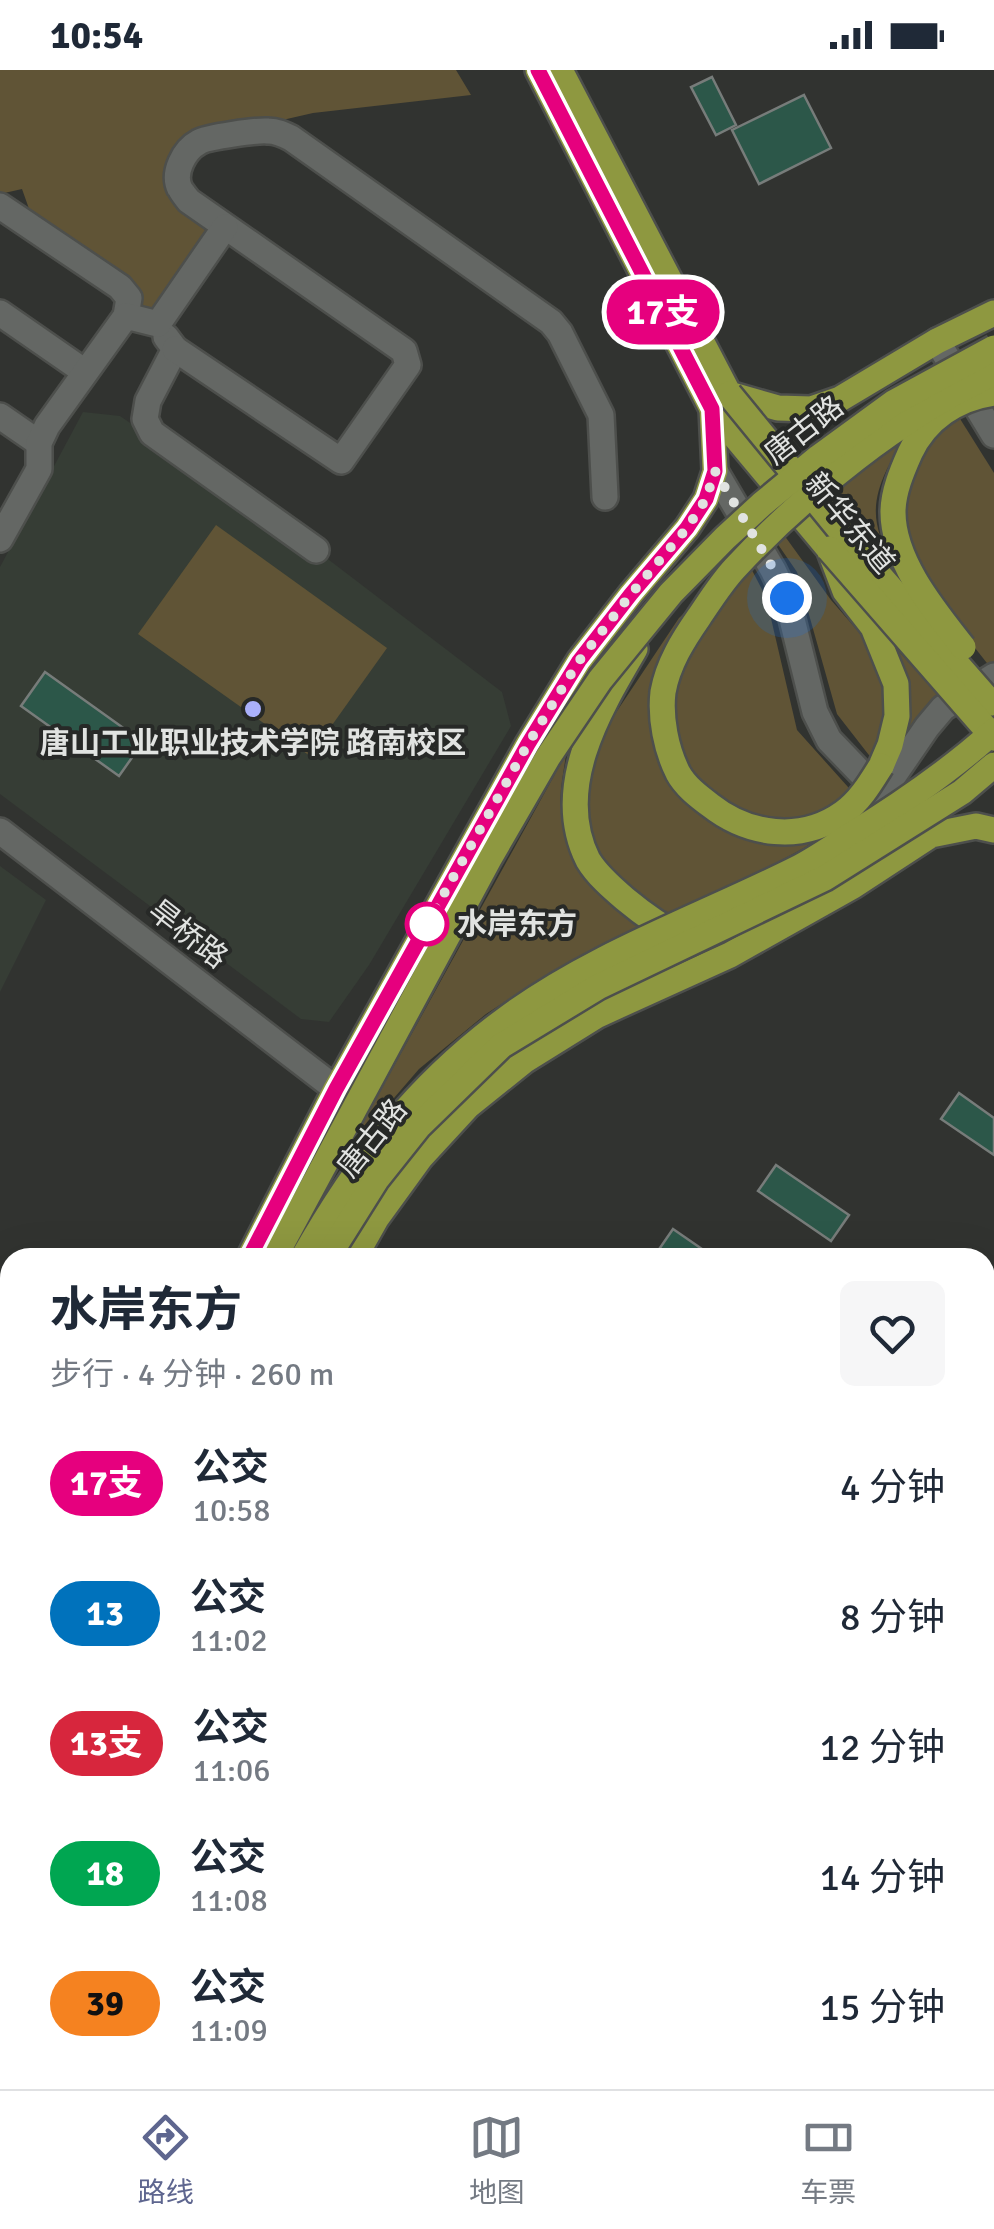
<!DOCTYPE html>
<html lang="zh">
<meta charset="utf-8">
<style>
:root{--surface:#fff;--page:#f6f6f7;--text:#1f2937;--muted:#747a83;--line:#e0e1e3;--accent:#5e668f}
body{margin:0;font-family:Signika,"Noto Sans SC",sans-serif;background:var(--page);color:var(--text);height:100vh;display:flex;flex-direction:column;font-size:38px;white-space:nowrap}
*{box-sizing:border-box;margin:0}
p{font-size:32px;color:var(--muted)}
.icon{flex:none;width:55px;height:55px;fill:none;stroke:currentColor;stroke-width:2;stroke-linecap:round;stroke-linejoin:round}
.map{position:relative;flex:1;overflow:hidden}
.drawer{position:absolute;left:0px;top:1178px;width:995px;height:842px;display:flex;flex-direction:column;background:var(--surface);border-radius:30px 30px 0 0;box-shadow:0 10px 40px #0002}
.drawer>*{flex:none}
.badge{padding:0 20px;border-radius:32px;font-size:35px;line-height:65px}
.you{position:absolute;width:50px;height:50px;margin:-25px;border:8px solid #fff;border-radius:50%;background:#1a73e8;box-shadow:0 0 0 15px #1a73e833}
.map>.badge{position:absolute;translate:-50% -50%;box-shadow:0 0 0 5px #fff}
.round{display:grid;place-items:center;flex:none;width:105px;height:105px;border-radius:15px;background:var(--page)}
.head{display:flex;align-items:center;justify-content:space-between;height:170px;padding:0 50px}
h1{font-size:48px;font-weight:700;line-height:75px}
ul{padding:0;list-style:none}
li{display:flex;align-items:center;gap:30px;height:130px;padding:0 50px}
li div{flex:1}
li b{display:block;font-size:38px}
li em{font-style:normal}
li .badge{min-width:110px;font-weight:700;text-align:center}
.status{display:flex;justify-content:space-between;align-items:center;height:70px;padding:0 50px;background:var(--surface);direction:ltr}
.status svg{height:28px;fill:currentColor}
.menu{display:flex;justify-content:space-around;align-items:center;height:140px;border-top:2px solid var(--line);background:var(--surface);font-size:28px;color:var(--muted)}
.menu a{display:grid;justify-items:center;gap:5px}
.menu .on{color:var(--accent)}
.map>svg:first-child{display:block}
</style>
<div class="status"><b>10:54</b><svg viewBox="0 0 49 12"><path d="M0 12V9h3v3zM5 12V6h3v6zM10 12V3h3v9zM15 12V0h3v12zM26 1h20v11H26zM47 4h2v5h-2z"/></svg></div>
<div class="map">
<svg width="994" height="2019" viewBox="0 0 994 2019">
<rect width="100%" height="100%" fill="#313330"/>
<g fill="#363d35">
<polygon points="83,342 120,346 316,480 502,622 511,656 369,895 329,952 301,949 0,724 0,497"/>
<polygon points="0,796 46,830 0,922"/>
</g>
<g fill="#605436">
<polygon points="0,0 456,0 471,25 313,43 187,72 171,94 209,162 149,246 33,150 22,119 0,124"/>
<polygon points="957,344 994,403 994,602 934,526 911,480 906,455 905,432 908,411 928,367"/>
<path d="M904,369C889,394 871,423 877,454C880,470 888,486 893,501L829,424L864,395Z"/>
<polygon points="216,455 387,578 310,686 138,564"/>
<polygon points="784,465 831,530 870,575 886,609 882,654 872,689 837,644 797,502 777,473"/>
<polygon points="744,485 766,527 797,660 848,717 851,746 804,778 728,819 661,846 615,809 588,770 584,712 605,659 679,548"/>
<path d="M893,575L938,624L904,674C911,628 909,619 893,575Z"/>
<path d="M566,684C564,702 559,720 561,738C565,791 602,827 641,857L539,910L486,944L419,999L369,1057L331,1110Z"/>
</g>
<g fill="#2c5749" stroke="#777c7a" stroke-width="2.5">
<polygon points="712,7 736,55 716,65 691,17"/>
<polygon points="804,25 831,78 759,114 732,60"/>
<polygon points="45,602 143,672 119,706 21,636"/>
<polygon points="959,1023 994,1048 994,1085 941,1049"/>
<polygon points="776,1095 849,1145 831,1171 758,1121"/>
<polygon points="673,1159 715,1188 653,1188"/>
</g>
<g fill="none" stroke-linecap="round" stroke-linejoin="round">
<defs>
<g id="minor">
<polyline points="0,136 120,217 129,228 126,246"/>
<polyline points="0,243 85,302"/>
<polyline points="166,267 175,279 148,331 145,349 152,363 316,480"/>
<polyline points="937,271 994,365"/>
<path d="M175,279L341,391L408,295L404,281L189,131C189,131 180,120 180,119C172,103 184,80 199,72C207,67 258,60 268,61C277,61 283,64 291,68L551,252L560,263L601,345L605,427"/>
<polyline points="0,346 39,373"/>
<polyline points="715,401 773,500 787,529 815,642 829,670 881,724 912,749"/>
<polyline points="0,469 39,399 39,373 47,356 126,246 158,254 225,157"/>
<polyline points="881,724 927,657 943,638 994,606"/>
<polyline points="0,761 336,1019"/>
<polyline points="938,2010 947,2019"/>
<polyline points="671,2019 672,2010"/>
</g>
<g id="major">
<polyline points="538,0 712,339 829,479 845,521 873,557 896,614 897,646 890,675 881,696"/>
<polyline points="560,0 729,324 778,338 811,339 840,329 937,271 994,243"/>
<path d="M635,579C599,640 552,718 588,790C597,805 612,818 625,829C643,844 663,858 683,868"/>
<polyline points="249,1188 336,1019 528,674 579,591 631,524 687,458 706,429 715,401 712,339"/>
<polyline points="354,1188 376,1149 421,1087 468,1036 524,991 598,945 730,885 853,816 931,765 976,756 994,760"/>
<polyline points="0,1657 10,1641"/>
<polyline points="0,1701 10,1684"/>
</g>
</defs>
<use href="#minor" stroke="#4d4f4c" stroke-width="30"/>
<use href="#major" stroke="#4d4f4c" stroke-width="30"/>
<use href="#minor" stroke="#646764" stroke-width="25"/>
<use href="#major" stroke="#8e9840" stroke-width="25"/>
<defs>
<g id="major-bridge">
<polyline points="729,324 850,472 991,633"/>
<polyline points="829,479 994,668"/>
<path d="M963,577C934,540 893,491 893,442C893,422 902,401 910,383C926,349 957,328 994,323"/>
<path d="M881,696C871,712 860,731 843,743C801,773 748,765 710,735C698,726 685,716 678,703C666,679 660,648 663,622C668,594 683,570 699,547C710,531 721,513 735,498C804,424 902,345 994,303"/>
<polyline points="274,1188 489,789 548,687 600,610 671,523 725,468 762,434 819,387 893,333 994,278"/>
<path d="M303,1188C357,1092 418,1013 507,948C594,884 700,847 796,799C814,790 831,778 848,767C900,735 949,702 994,661"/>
<polyline points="327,1188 376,1110 419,1056 501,976 598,917 825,808 962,722 994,695"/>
</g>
</defs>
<use href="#major-bridge" stroke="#4d4f4c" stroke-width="30" stroke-linecap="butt"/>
<use href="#major-bridge" stroke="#8e9840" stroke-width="25"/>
</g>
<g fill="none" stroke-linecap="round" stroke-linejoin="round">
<defs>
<polyline id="line" points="249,1188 336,1019 528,674 579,591 631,524 687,458 706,429 715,401 712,339 538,0"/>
</defs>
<use href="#line" stroke="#fff" stroke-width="22"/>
<use href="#line" stroke="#e6007e" stroke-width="15"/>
<polyline stroke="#e1e3e1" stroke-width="10" stroke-dasharray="0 18" points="427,854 528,674 579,591 631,524 687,458 706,429 715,401 774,500 787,528"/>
</g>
<circle fill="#aab0fb" stroke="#272927" stroke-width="4" cx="253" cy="639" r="10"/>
<circle fill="#fff" stroke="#e6007e" stroke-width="5" cx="427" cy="854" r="20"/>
<g text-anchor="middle" stroke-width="8" stroke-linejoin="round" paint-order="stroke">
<g font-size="30" fill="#e1e3e1" stroke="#272927">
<text transform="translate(804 360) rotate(-38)" y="10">唐古路</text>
<text transform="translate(850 453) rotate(50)" y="10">新华东道</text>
<text transform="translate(188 864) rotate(38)" y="10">旱桥路</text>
<text transform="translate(372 1068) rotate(-51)" y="10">唐古路</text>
</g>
<g font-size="30" font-weight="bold" fill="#e1e3e1" stroke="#272927">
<text x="253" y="683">唐山工业职业技术学院 路南校区</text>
</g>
<g font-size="30" font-weight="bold" fill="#e1e3e1" stroke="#272927" text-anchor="start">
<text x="457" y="864">水岸东方</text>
</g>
</g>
</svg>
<div class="you" style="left:787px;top:528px"></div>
<b class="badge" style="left:663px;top:242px;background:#e6007e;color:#fff">17支</b>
<section class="drawer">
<div class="head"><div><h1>水岸东方</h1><p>步行 · 4 分钟 · 260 m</p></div><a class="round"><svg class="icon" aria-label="heart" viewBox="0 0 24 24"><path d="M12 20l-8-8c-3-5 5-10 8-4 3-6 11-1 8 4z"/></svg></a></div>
<ul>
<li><span class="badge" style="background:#e6007e;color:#fff">17支</span><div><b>公交</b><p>10:58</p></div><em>4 分钟</em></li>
<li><span class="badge" style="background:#0072bc;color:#fff">13</span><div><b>公交</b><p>11:02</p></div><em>8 分钟</em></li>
<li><span class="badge" style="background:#d7263d;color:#fff">13支</span><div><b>公交</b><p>11:06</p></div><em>12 分钟</em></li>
<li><span class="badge" style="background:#00a651;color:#fff">18</span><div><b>公交</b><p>11:08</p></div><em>14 分钟</em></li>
<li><span class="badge" style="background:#f58220;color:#111">39</span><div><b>公交</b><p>11:09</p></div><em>15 分钟</em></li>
</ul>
</section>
</div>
<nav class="menu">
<a class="on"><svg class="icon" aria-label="directions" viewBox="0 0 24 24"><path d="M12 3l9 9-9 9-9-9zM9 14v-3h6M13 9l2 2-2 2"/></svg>路线</a>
<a><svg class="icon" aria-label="map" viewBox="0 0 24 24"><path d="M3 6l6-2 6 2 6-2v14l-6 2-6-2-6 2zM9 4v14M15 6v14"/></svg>地图</a>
<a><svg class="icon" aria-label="tickets" viewBox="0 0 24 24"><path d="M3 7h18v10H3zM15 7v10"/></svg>车票</a>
</nav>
